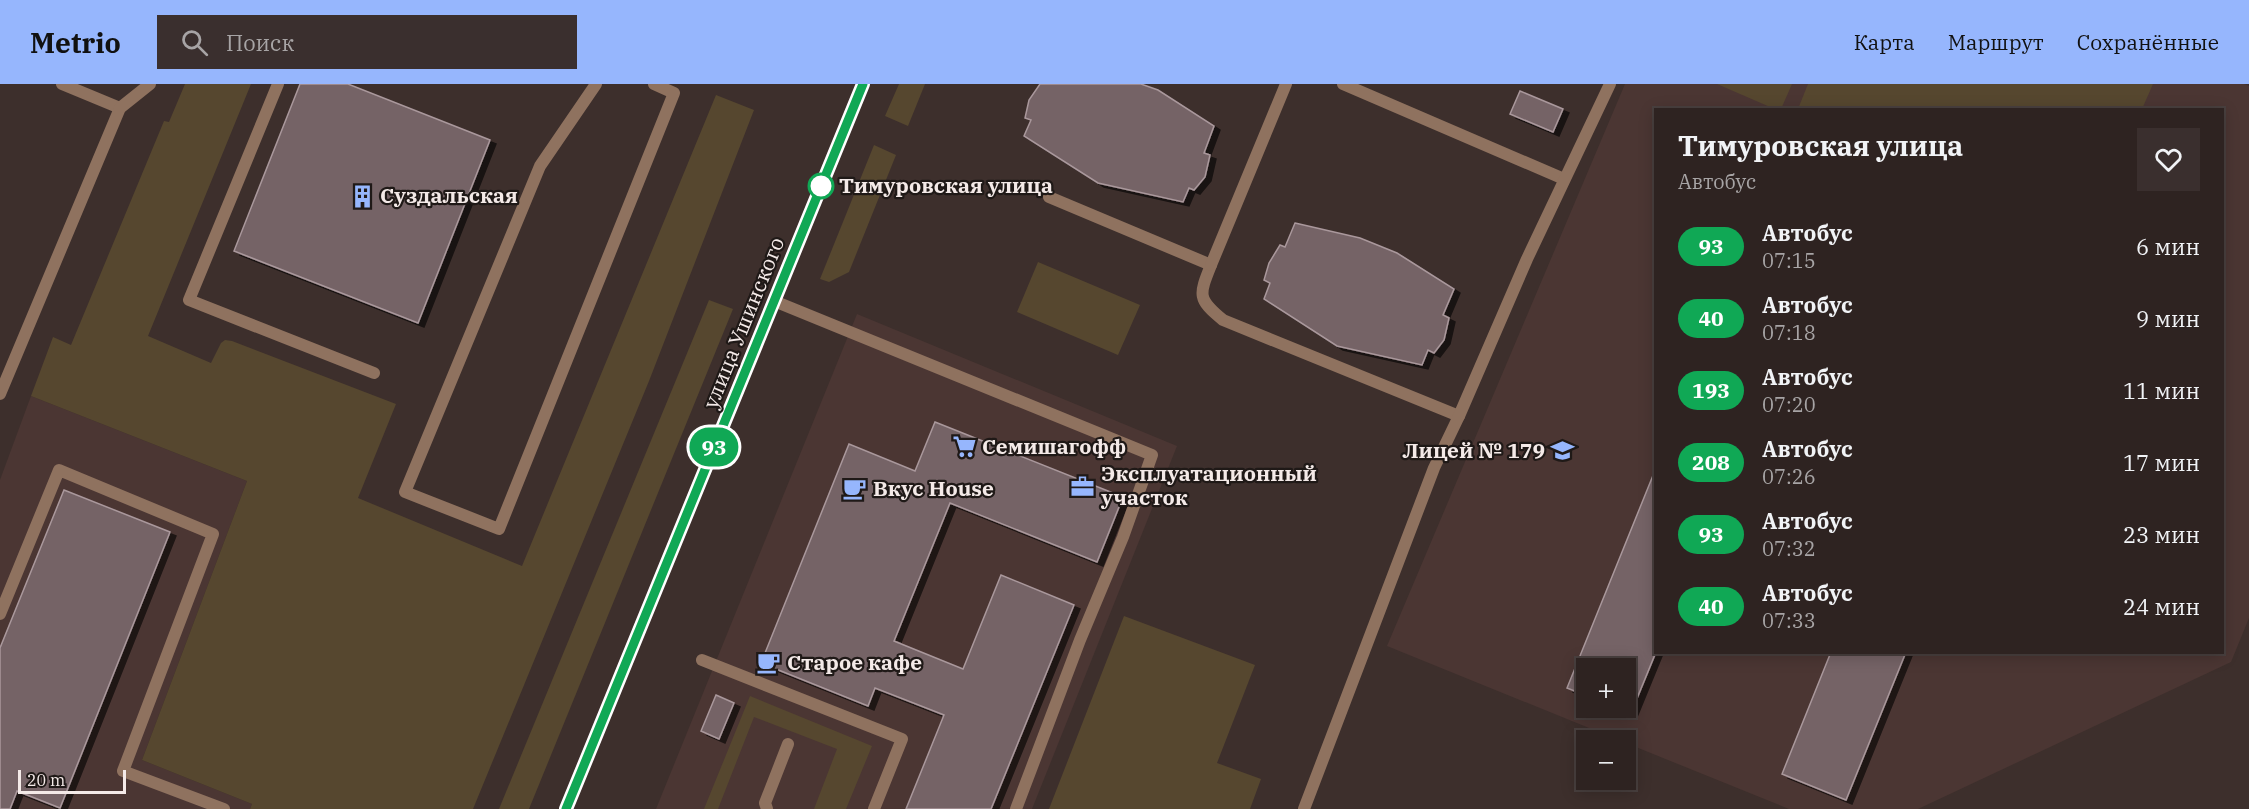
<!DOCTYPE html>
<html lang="ru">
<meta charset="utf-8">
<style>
:root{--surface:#2e2321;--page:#3a2f2e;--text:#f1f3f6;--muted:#a7a4a5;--line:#49403f;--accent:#96b6fd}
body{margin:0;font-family:"IBM Plex Serif",serif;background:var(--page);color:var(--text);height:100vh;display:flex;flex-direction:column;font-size:22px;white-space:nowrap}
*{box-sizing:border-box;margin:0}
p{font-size:20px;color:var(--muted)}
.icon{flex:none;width:33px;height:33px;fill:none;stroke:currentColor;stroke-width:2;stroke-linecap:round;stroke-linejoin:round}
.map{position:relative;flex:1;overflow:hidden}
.details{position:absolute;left:1654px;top:24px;width:570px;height:546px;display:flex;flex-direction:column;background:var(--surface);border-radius:0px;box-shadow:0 3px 15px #0003,0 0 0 2px var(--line)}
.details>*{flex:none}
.badge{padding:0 12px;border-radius:20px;font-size:21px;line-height:39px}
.tools{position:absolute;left:1576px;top:574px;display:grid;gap:12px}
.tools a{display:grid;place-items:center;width:60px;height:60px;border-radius:0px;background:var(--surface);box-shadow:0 3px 15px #0003,0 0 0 2px var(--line);font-size:30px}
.scale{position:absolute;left:18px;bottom:15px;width:108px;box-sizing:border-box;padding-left:6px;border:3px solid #f4eae8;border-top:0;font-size:16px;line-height:21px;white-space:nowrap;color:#f4eae8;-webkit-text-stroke:4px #1f1917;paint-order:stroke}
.map>.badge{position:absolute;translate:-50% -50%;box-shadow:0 0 0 3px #fff}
.round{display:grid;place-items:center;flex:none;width:63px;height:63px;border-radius:0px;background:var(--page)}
.overview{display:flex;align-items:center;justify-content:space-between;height:102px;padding:0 24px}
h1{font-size:28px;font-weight:800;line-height:45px}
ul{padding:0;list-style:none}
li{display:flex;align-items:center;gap:18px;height:72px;padding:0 24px}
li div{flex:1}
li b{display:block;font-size:22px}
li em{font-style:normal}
li .badge{min-width:66px;font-weight:700;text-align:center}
header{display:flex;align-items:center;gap:36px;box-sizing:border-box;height:84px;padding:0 30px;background:var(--accent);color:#111}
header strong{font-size:28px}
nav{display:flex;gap:33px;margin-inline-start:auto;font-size:21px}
.search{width:420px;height:54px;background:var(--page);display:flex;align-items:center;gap:15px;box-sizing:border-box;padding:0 21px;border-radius:0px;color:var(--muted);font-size:22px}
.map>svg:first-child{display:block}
</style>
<header>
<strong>Metrio</strong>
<div class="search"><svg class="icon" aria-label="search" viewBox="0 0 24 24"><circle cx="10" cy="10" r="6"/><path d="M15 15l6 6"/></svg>Поиск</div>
<nav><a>Карта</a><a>Маршрут</a><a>Сохранённые</a></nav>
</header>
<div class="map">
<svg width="2249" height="725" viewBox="0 0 2249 725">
<defs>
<filter id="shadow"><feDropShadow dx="6" dy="4" stdDeviation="0" flood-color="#0009"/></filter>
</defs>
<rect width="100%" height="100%" fill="#3d2f2c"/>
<g fill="#4b3633" fill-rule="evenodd">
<path d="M1625,0H2244L2249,2V534L2231,578L1918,725H1789L1626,659V657H1621L1387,562ZM1656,26H2223V568H1656ZM1587,585H1626V624H1587Z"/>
<polygon points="857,230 1177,362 1032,725 656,725"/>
<polygon points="31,312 247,397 142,676 252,720 250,725 0,725 0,396"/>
</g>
<g fill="#56472f">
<polygon points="185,0 251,0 148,252 211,279 221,259 225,256 232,257 396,320 358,414 522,482 716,11 754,26 649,297 473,725 250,725 252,720 142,676 247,397 31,312 53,253 71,261 164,37 169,38"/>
<polygon points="899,0 925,0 908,42 885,32"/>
<polygon points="1717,0 1792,0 1781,25 1777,26"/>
<polygon points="1808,0 2153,0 2142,25 1798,25"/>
<polygon points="874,61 896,71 849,188 829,198 820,195"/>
<polygon points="1038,178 1140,221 1118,271 1017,228"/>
<polygon points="709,216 733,225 529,725 499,725"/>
<polygon points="1124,532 1255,581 1217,679 1261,695 1250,725 1049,725"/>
<polygon points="750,612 872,662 846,725 814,725 837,665 754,633 718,725 704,725"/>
</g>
<g fill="#746366" stroke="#aa989c" stroke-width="1.5" filter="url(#shadow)">
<polygon points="300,0 348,0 490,56 418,239 234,167"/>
<polygon points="1040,0 1141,0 1158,6 1214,42 1204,69 1210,71 1205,93 1194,106 1189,104 1183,118 1098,99 1024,52 1031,36 1025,34 1029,16"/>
<polygon points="1520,7 1563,25 1553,48 1510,30"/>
<polygon points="1295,139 1360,154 1397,169 1454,205 1443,231 1449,234 1444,256 1434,269 1428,266 1422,281 1337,262 1264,215 1270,199 1264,196 1269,179 1280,161 1285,163"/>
<polygon points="935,338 1123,413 1097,478 950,419 894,557 963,585 1001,491 1074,521 991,725 906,725 944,631 875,604 868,622 761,579 849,360 915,387"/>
<polygon points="1656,384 1656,568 1631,629 1618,624 1626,624 1626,585 1587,585 1587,612 1567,604"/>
<polygon points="64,406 170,448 60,724 17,707 10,725 0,725 0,564"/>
<polygon points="1831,568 1906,568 1846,716 1782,690"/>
<polygon points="716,611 734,619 719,655 701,647"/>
</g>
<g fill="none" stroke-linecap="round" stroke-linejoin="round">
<g stroke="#8f725f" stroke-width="12">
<polyline points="62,0 120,24"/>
<polyline points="278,0 189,216 374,289"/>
<polyline points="596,0 540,82 405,408 499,445 674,9 654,0"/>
<polyline points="1343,0 1564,95"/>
<path d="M1049,113L1211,181C1199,211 1197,215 1223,236L1459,332"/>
<polyline points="1211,181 1286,0"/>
<polyline points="774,217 1152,371 1123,453 1080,556 1016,725"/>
<polyline points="0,310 120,24 150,0"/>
<polyline points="0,530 59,386 213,450 123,687 224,725"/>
<polyline points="702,576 902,655 874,725"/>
<polyline points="767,725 765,719 788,660"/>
<polyline points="1304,725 1434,384 1459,332 1527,175 1610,0"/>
</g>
<polyline stroke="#8f725f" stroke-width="12" points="566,725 863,0"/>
</g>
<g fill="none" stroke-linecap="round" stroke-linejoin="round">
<defs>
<polyline id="line" points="566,725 863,0"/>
</defs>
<use href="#line" stroke="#fff" stroke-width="14"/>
<use href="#line" stroke="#10a855" stroke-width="9"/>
</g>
<defs>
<symbol id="building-bare" viewBox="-9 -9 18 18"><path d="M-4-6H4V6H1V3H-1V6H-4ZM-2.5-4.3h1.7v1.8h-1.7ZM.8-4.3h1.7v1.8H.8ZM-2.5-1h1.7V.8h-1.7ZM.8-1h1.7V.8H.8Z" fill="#96b6fd" stroke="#1f1917" stroke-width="2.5" paint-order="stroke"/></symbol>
<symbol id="supermarket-bare" viewBox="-9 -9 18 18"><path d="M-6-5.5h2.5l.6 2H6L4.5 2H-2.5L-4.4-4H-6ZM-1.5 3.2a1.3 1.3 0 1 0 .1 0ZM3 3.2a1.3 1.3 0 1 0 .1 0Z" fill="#96b6fd" stroke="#1f1917" stroke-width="2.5" paint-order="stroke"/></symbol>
<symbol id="school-bare" viewBox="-9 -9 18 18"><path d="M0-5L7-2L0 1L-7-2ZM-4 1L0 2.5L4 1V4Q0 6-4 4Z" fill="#96b6fd" stroke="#1f1917" stroke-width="2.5" paint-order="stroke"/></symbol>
<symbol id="office-bare" viewBox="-9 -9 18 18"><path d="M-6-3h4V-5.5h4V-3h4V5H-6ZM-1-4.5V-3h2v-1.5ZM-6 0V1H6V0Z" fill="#96b6fd" stroke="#1f1917" stroke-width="2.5" paint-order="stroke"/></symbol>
<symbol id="cafe-bare" viewBox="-9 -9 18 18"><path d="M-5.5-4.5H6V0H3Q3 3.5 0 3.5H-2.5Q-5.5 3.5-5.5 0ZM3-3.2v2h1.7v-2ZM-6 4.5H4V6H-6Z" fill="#96b6fd" stroke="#1f1917" stroke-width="2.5" paint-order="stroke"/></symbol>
</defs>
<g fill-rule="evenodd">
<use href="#building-bare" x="346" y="96" width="33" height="33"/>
<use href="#supermarket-bare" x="948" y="346" width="33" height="33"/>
<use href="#school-bare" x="1546" y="350" width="33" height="33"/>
<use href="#office-bare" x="1066" y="386" width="33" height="33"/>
<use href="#cafe-bare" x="838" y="388" width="33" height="33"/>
<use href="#cafe-bare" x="752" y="562" width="33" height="33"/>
</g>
<circle fill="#fff" stroke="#10a855" stroke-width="3" cx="821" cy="102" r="12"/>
<g text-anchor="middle" stroke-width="4.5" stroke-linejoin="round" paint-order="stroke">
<g font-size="21" font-weight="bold" fill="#f4eae8" stroke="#1f1917" text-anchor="start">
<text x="839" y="109">Тимуровская улица</text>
</g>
<g font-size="21" font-weight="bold" fill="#f4eae8" stroke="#1f1917" text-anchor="start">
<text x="380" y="119">Суздальская</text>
<text x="982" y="370">Семишагофф</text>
<text x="1545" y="374" text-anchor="end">Лицей № 179</text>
<text x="1101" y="397">Эксплуатационный<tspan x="1101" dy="24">участок</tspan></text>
<text x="873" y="412">Вкус House</text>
<text x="787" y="586">Старое кафе</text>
</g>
<g font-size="21" fill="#f4eae8" stroke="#1f1917">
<text transform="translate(744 239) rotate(-68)" y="7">улица Ушинского</text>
</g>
</g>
</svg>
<div class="tools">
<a>+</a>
<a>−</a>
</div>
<div class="scale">20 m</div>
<b class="badge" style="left:714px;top:363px;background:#10a855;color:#fff">93</b>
<section class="details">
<div class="overview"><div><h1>Тимуровская улица</h1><p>Автобус</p></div><a class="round"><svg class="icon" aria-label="heart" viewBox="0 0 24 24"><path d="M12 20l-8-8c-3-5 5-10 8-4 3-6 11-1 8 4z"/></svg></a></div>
<ul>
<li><span class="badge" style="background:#10a855;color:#fff">93</span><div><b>Автобус</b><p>07:15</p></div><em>6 мин</em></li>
<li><span class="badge" style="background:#10a855;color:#fff">40</span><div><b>Автобус</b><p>07:18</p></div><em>9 мин</em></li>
<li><span class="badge" style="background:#10a855;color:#fff">193</span><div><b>Автобус</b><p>07:20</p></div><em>11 мин</em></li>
<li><span class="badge" style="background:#10a855;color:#fff">208</span><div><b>Автобус</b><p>07:26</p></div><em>17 мин</em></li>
<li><span class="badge" style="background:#10a855;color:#fff">93</span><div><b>Автобус</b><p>07:32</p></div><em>23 мин</em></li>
<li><span class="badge" style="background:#10a855;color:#fff">40</span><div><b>Автобус</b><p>07:33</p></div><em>24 мин</em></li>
</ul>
</section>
</div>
